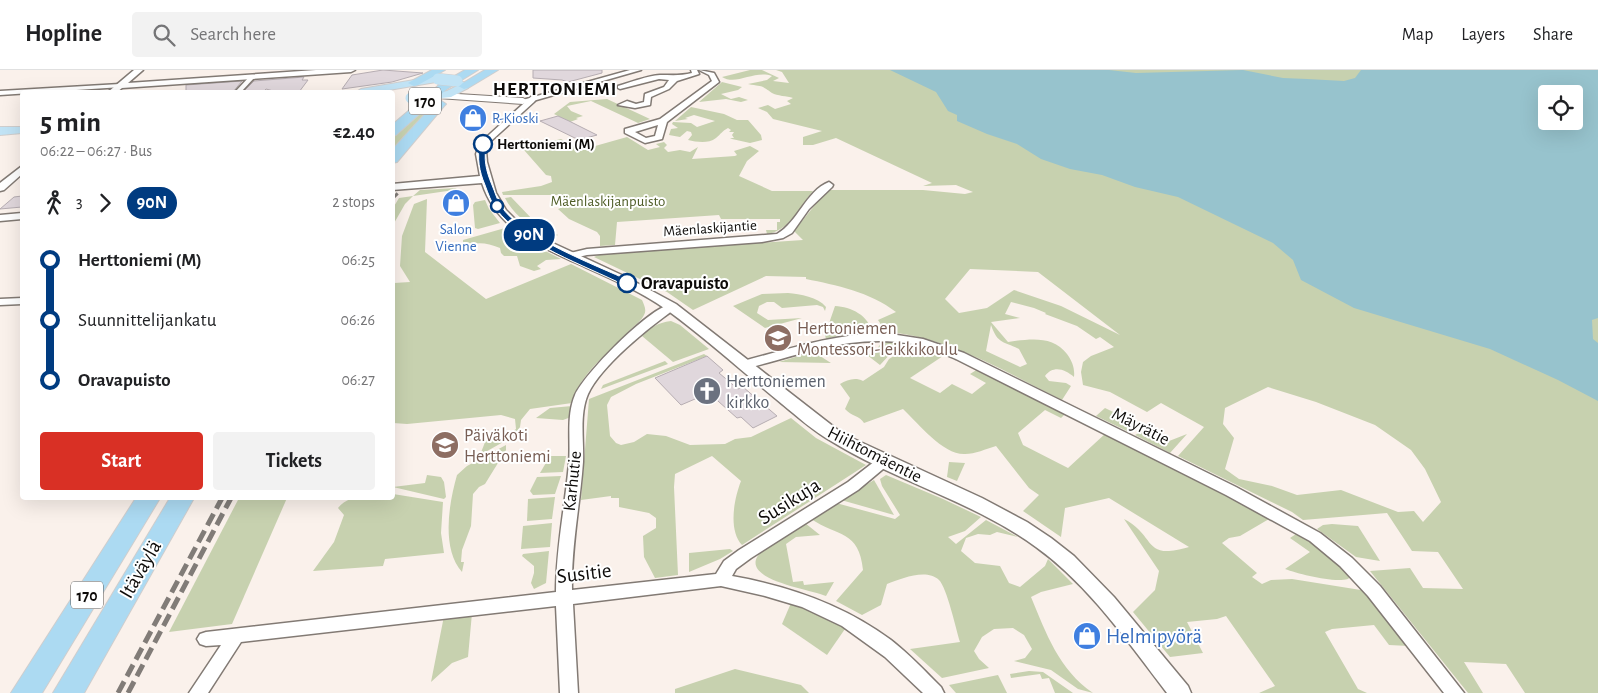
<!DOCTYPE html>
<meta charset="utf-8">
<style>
:root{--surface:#fff;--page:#f2f2f2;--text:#202124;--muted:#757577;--line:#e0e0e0;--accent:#d93025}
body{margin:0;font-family:"Alegreya Sans",sans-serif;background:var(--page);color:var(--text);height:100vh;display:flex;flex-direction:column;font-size:19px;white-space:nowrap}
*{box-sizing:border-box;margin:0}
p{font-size:16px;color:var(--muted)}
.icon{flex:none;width:28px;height:28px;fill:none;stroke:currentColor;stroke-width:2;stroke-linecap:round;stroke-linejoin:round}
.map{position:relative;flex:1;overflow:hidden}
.side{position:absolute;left:20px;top:20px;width:375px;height:410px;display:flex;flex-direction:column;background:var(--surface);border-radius:5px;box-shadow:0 5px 20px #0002}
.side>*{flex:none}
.badge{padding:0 10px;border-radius:16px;font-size:18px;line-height:32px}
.controls{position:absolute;left:1538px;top:15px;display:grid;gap:10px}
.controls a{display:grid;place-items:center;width:45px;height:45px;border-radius:5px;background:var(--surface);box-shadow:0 5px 20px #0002;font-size:25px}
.map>.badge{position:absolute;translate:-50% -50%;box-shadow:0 0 0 2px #fff}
.legs{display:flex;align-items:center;gap:8px;height:55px;padding:0 20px;font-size:16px}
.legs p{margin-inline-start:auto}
.head{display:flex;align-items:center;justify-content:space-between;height:85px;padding:0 20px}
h1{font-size:28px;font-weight:700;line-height:38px}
.primary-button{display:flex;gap:10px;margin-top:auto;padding:10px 20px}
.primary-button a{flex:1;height:58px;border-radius:5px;background:var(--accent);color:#fff;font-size:20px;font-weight:700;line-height:58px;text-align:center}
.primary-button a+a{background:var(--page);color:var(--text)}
ul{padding:0 20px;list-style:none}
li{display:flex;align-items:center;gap:18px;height:60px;font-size:19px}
li i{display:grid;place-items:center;width:8px;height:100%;margin:0 6px;background:currentColor}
li i::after{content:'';width:12px;height:12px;margin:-6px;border:4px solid;border-radius:50%;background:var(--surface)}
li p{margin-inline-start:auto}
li:first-child i{background:linear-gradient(#0000 50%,currentColor 0)}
li:last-child i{background:linear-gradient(currentColor 50%,#0000 0)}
header{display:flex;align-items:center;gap:30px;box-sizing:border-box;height:70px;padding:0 25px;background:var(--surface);border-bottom:1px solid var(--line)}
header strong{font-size:24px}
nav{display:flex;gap:28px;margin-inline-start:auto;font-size:18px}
.search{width:350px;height:45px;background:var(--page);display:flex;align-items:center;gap:12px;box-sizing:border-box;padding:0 18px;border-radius:5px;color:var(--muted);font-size:19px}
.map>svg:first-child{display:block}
</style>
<header>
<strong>Hopline</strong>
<div class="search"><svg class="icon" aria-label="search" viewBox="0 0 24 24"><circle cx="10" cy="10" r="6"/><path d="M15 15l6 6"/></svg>Search here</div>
<nav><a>Map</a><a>Layers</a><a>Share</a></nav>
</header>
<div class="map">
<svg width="1598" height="623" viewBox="0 0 1598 623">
<rect width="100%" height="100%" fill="#faf1eb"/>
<g fill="#c7d1af" fill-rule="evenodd">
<path d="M750,0H762L779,8L773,11L789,13L782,2L776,0H1598V623H1525L1506,594L1464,592L1483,623H1468L1370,501L1410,498L1423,518L1463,519L1438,482L1412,481L1387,443L1303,450L1292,442L1178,386L1204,357L1161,333L1147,342L1110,322L1083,315L1081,302L1083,292L1091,286L1114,277L1100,267L1096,269L1077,256L1045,244L1046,243L1034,238L1011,232L1005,244L1020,248L991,252L1008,272C1029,269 1053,265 1067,284C1072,291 1075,298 1074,307C1065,299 1053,295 1045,306L1049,311L1066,313L1071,316L1062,330C1004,301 945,265 879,261L882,256L878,250L896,242C870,222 836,215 806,209V207L766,206L693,240L667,222L594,187L603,183L803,170L794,161L827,120H923L965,124L973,122L956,115L923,116L932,113L836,68L813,75H803V67L822,61L773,49L767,42L758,38L768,35L775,39L791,34L787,31L793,28C787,26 777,26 772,23C760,14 762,17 748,14L767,10L772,6C754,0 736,16 722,7ZM1546,24H1574V51H1546ZM970,199L1038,202L1120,265L1061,236L1014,220L987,238L959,243L945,229ZM991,255C998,275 1004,271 1019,279L1027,294L1020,297L986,281ZM1268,317L1316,332L1375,355L1411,380L1425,399L1441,432L1423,452L1414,441L1398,442L1341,420L1297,425L1272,416L1239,409L1225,399L1234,368L1223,354L1225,338Z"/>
<polygon points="722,12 742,17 738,20 721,24 731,29 739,27 748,30 741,32 726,29 699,32"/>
<polygon points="607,29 650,49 638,53 591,31 567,36 571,41 583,46 576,48 578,49 570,52 554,44 570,32"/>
<polygon points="432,31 439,31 393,80 394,65"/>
<path d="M691,37L724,44L737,50H748L761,65L762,70L750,73L732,69L730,68H734L732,65L734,62H729L731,60L728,58C722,61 721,64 716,68C708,74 697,72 688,70L692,65L691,62L687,61L680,67L669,65L671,59L678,58L672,54L673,52L691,53L697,57L715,51L694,45L685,48L688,49L675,51Z"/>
<path d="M627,67L648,80L660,77L656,74L664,72L667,75L664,78L668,82L680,80L690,82L698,77L692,89L735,86L737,85L734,81L750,76L759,81L747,91L739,106L772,121H813C800,137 789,161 767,164L766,160H777V152H780V149H721L719,145L617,152L615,175L600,176V166L597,162L569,149L558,139L570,134L557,125H503L502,122L541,116L552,112L551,106L546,105L524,80L523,74L544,73L561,69L581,80Z"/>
<polygon points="457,118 454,120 413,126 405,134 393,155 393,138 399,128 413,126 420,120"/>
<path d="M511,127L534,151L558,165L552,168L548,166C531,157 514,146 505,128Z"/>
<path d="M427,129L425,182L486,229L571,194L642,230C644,235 647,240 644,245C642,250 635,255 631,259C610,283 581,301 572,333L530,339L521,350L520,357L514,366L480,385L489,362H512L516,359L515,349L501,345L407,354L393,353L392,209L394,213L410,212L400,196L402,166L414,134Z"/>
<polygon points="485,130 489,139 500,153 478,159 475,158 473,135 475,132"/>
<path d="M505,158L518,167L561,189L546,190L537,196L541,199L534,201L520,196L517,186H504L501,183L500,178C486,172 477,172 463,176V170Z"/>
<path d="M788,223C800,224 818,227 826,237L825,241L823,237L817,235L782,238L774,232H767L759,236L757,243L768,250L802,248L765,258L733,236L762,224Z"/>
<path d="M835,236C851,237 869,245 872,263L846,264L826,269L825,265Z"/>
<path d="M671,251L680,255L709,279L673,292L642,266C651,257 657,253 671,251Z"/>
<polygon points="883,270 909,273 893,281 880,295 867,285 875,282"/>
<path d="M914,274L946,284L910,308L940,323L952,314L972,324L986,313L970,304L978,299L1066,343L1061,348L1045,340L1018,363L1023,375L1068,398L1106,363L1274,446L1240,466L1229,468L1222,473L1257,503L1252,507L1262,514L1271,510L1292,509L1367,521L1409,576L1389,575L1374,555L1332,559L1325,562L1358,619L1367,623H1259L1275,616L1226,546L1217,549L1187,552L1203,583L1170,587L1133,542L1155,520L1159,501L1124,449C1157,466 1142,491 1189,477L1109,428L1065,438L1061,467L1023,441L1039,425L1029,418L996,376C986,379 975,384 965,384C943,385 919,354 903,339L864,353C860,346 851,346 845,339L850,328L840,314C847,310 855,307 863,311L884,297L889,289L897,284L903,287L908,284L902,281Z"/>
<polygon points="815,281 820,286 831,293 779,292"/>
<path d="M704,284L707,286L636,314L611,327L607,335L610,366L616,373L621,375L634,372L647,364L666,366L690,375L725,374L735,369L751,367L791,348L816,368L866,395L742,475C728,460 734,429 741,411L712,386L675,404L674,417L678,505L655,508L644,487L643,466L656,458V448L649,443L619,437V428H611V426L581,430L589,329Z"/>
<polygon points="665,291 668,294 601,319 603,315"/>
<polygon points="572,336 571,347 563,350 536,348 550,338"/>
<polygon points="1105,338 1140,355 1129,362 1096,346"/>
<polygon points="1145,360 1164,373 1187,364 1170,383 1135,365"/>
<path d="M506,375V380L485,414L479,417L473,424L471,456L462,480L461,492H464L462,502C441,478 449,433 457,405L467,396Z"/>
<polygon points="550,386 566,386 563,402 540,403"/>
<polygon points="949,392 965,393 957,411 947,407"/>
<polygon points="427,405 441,407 444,412 446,427 444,429 393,417 425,413"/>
<path d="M886,405L943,429L981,447L965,461L948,467L956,474L986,450L1018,467L997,462L990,465L978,464L966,468L961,481L975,493L1000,496L1009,513L1020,517L1045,496L1048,489L1073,514L1041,522L1031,527C1046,563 1059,600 1093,623L1078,619L1051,600L1014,591L1025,588L1032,579L1024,565L1013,558L994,559L982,567L974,581L979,589L989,598L942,608L910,579L960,572C956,559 947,518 939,510C926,498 901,509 887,514L881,535L862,545L836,531L863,500C859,460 838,467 811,449L836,433L895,449L900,445L882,416L880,409Z"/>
<polygon points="561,406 555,424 533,425 530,421 537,407"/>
<polygon points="874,410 894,445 841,430"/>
<path d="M393,424L443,432L441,463L444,483L385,489L383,496L313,501L334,472L344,445L338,438C350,422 374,428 392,428Z"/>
<polygon points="555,427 552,449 527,451 528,429"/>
<polygon points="239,428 287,428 232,554 169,562"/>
<polygon points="552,453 550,477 521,479 523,456"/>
<path d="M805,453L820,465L796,467L786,474L793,512L803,511L804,515L834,512L826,526C811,519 731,509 763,480C775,469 792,462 805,453Z"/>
<polygon points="1332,454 1358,456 1380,491 1356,487 1317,459 1323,455"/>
<path d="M1299,462L1335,488L1350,507L1348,509C1333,513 1299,504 1285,499L1310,482L1290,468Z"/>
<polygon points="730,479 733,481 720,489 689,502 689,483"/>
<polygon points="549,481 546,513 534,519 531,513 534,503 534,496 522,486 523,484"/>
<polygon points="791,533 847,556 827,585 782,554"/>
<polygon points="472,543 468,587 452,593 431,612 444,546"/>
<polygon points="735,599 801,615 809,623 675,623 675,619"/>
<polygon points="1029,601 1043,602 1073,623 1055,623 1049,608 1042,609 1040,604 1011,608 1010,604"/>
<polygon points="998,605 1007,623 956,623 949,615"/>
</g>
<path fill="#97c3cd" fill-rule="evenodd" d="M890,0H1109L1136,3L1243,0L1283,8L1307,9L1344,11L1355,8L1361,0H1598V248L1592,250L1593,269L1598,273V331L1558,310L1490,279L1354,238L1301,210L1293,190L1273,173L1178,127L1135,117L1102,105L1070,99L1041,89L1017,74L987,64L957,51V45L948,41L936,22ZM1546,24H1574V51H1546Z"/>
<g fill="#e0d7dc" stroke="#b6adb2">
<polygon points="383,0 423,3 392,12 342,19 352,5"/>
<polygon points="533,0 602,0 602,3 568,12 562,10 533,8"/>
<polygon points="304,7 302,10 308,10 299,22 277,22 266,19 263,22 243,22 254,11"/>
<polygon points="242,11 233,22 186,22 186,15"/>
<polygon points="558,46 569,51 597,65 579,70 540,51"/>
<polygon points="22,126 22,137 0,139 14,127"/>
<polygon points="707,286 723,300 719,303 738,319 743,317 777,346 753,358 741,347 737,348 709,323 681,335 655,308"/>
</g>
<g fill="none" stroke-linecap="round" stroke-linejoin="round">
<defs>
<g id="minor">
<polygon points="630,0 641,0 526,33 519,31"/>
<path d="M691,0H697L699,4L677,11L669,19L651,27L650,35L635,38L618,35L627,31L636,34L644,32L645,24L664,17L669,10L659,9L620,19L618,18V16C631,12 647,6 660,5C672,5 681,6 692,3Z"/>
<path d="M699,0L714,3L719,12L667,52L662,69L645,73L625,63V59L660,49L712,11L709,5ZM658,55L655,66L646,68L635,62Z"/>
<polygon points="250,6 255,7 241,22 235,22"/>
<polygon points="120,14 123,16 122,17 0,25 0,21"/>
<path d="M829,112L833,115L832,117L809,139L792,163L783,168L762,172L587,185L570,189L565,186L566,184L587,179L777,164C798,152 806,121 829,112Z"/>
<polygon points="22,228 22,234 0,235 0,229"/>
<path d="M671,234L675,235L677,237L675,239C649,257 601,296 588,324C579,345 584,370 583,392C580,435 571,477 572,520L716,504L724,491L739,480L848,412L879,388H889L891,391L889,394L858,420L751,488L736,499L732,506C789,516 844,535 891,570C909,584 925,601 941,617L944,623H923L885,587L842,556L802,537L765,526L721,516L573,534L578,623H560L556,536L241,572L208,623H189L221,575L206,576L200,574L197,569L200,564L206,562L556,522C556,478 565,437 569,393C571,371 566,346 575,325C585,303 648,239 671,234Z"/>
<path d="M884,263L923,269L964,283L1236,417L1320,463L1352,488L1380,516L1464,623H1444L1368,526L1340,496L1310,471L1226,425L956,289C942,283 927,276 912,274C854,263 800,285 744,299L738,295L740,292C788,279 834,264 884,263Z"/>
</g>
<g id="tertiary">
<polygon points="134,0 143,0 128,13 316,0 355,0 351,2 122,18 117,22 108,22"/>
<path d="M533,25L537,28L534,32L491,71L486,80L487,92L496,123L506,140L517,151L544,169L626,207L676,234L843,364L982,428L1027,452L1051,468L1074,486L1114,527L1188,616L1191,623H1167C1128,572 1089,515 1036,477C973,431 897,412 831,371C813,361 798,347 782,334C744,303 707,269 667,240C639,220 605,206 574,192C535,174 496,157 482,113L392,120V114L480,106L476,84L480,73Z"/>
<polygon points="22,96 22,104 4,120 0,121 0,113"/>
<polygon points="22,143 22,149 0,151 0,145"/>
</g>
<polygon id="secondary" points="442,23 523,28 528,31 523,34 438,28 437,26"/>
<g id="primary">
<polygon points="438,6 443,9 442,11 377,22 356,22 361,19"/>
<polygon points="457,8 469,16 468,18 451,27 432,29 431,27 432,25 447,21 457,16 452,11"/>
<polygon points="0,57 22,57 22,63 0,65"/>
</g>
<g id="trunk">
<polygon points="432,0 445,0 418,15 414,16 408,13"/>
<polygon points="465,0 478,0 447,19 396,65 392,66 392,55 439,15"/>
<polygon points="485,0 498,0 468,18 464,19 458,16"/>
<polygon points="440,30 446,34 444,36 397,92 392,93 392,80 436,32"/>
<polygon points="136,428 160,428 42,623 11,623"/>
<polygon points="170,428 194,428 84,623 53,623"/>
</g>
</defs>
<use href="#minor" stroke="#827a74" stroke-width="3"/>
<use href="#tertiary" stroke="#827a74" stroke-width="3"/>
<use href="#secondary" stroke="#827a74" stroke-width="2"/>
<use href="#primary" stroke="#cfcece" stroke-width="2"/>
<use href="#trunk" stroke="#cfcece" stroke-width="2"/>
<use href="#minor" fill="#fff" fill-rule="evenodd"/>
<use href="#tertiary" fill="#fff" fill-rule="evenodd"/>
<use href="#secondary" fill="#fff" fill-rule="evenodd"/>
<use href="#primary" fill="#c1e3f5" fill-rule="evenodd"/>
<use href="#trunk" fill="#acdaf2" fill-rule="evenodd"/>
<polyline stroke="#817c78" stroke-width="3" stroke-dasharray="8 4" stroke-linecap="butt" points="392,129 398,123"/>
<g stroke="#817c78" stroke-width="5" stroke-dasharray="13 6" stroke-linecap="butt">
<polyline points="118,623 222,428"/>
<polyline points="128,623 231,428"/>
</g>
<defs>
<g id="primary-bridge">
<polyline points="438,9 457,11"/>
<polyline points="411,28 436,27"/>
</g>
</defs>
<use href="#primary-bridge" stroke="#cfcece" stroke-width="12" stroke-linecap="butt"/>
<use href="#primary-bridge" stroke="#c1e3f5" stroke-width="11"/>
</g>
<path fill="#003b80" stroke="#fff" d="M483,72L487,74C483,88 486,101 492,115C495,122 497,130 501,136C522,168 596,195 630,211V215H624C584,195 524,175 496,139C491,132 488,123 485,115C479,101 477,88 480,74Z"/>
<defs>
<symbol id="shop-disc" viewBox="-11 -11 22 22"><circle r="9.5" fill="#3f7fe0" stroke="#fff"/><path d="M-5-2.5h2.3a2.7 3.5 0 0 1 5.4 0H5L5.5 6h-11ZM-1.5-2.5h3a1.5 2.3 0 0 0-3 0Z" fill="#fff"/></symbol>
<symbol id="school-disc" viewBox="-11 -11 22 22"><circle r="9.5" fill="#8d6e63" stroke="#fff"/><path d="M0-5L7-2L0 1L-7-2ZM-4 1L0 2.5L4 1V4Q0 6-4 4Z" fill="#fff"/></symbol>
<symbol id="church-disc" viewBox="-11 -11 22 22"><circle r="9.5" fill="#6b7280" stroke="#fff"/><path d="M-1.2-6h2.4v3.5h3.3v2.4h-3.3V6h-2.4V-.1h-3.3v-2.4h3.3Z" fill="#fff"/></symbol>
</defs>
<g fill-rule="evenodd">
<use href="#shop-disc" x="457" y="32" width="32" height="32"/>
<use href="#shop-disc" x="440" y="117" width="32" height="32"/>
<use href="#school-disc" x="762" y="252" width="32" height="32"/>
<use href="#church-disc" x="691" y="305" width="32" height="32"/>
<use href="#school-disc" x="429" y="359" width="32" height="32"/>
<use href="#shop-disc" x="1071" y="550" width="32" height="32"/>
</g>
<g fill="#fff" stroke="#003b80" stroke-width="2.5">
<circle cx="483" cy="74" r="9"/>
<circle cx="497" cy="136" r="6"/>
<circle cx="627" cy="213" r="9"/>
</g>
<g text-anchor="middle" stroke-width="4" stroke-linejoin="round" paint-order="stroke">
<g font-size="15" fill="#366cbe" stroke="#fff" text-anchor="start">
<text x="492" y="53">R-Kioski</text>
<text x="456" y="164" text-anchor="middle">Salon<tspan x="456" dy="17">Vienne</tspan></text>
</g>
<g font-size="15" font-weight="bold" fill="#0d0b09" stroke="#fff" text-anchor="start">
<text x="497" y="79">Herttoniemi (M)</text>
</g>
<g font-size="15" fill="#4f5d27" stroke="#fff">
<text x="608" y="136">Mäenlaskijanpuisto</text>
</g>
<g font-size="15" fill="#0d0b09" stroke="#fff">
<text transform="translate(710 158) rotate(-4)" y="5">Mäenlaskijantie</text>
</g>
<g fill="#fff" stroke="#565453" stroke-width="1">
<rect x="409" y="17.5" width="32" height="27" rx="4"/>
<rect x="71" y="511.5" width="32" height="27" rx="4"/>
</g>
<g font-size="16" font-weight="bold" fill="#0d0b09">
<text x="425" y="37">170</text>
<text x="87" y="531">170</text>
</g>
<g font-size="18" font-weight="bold" fill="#0d0b09" stroke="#fff" text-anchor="start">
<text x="641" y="219">Oravapuisto</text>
</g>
<g font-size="18" fill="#785e54" stroke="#fff" text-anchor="start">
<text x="797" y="264">Herttoniemen<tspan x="797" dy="21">Montessori-leikkikoulu</tspan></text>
<text x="464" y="371">Päiväkoti<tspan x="464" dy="21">Herttoniemi</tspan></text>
</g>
<g font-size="18" fill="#5b616d" stroke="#fff" text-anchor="start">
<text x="726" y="317">Herttoniemen<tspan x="726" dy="21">kirkko</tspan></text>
</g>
<g font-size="18" fill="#0d0b09" stroke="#fff">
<text transform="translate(1141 356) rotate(27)" y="6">Mäyrätie</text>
<text transform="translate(875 384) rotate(27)" y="6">Hiihtomäentie</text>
<text transform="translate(572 411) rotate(-84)" y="6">Karhutie</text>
</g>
<g font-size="19" font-weight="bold" letter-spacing="1" fill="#0d0b09" stroke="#fff">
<text x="555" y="25">HERTTONIEMI</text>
</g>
<g font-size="21" fill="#0d0b09" stroke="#fff">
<text transform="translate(789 431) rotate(-32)" y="7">Susikuja</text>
<text transform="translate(140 499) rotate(-60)" y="7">Itäväylä</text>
<text transform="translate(584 503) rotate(-7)" y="7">Susitie</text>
</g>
<g font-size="21" fill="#366cbe" stroke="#fff" text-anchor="start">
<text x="1106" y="573">Helmipyörä</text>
</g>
</g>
</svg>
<div class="controls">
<a><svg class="icon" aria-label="locate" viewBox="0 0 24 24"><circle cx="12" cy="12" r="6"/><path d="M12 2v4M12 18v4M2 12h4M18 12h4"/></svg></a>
</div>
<b class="badge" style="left:529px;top:165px;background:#003b80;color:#fff">90N</b>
<section class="side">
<div class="head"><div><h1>5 min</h1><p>06:22 – 06:27 · Bus</p></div><b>€2.40</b></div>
<div class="legs"><svg class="icon" aria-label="walk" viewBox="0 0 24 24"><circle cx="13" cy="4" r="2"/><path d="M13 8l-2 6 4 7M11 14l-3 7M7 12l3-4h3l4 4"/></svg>3<svg class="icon" aria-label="forward" viewBox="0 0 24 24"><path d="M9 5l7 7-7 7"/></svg><b class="badge" style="background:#003b80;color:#fff">90N</b><p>2 stops</p></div>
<ul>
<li><i style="color:#003b80"></i><b>Herttoniemi (M)</b><p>06:25</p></li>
<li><i style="color:#003b80"></i><span>Suunnittelijankatu</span><p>06:26</p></li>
<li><i style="color:#003b80"></i><b>Oravapuisto</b><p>06:27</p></li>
</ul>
<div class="primary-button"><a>Start</a><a>Tickets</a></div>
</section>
</div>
